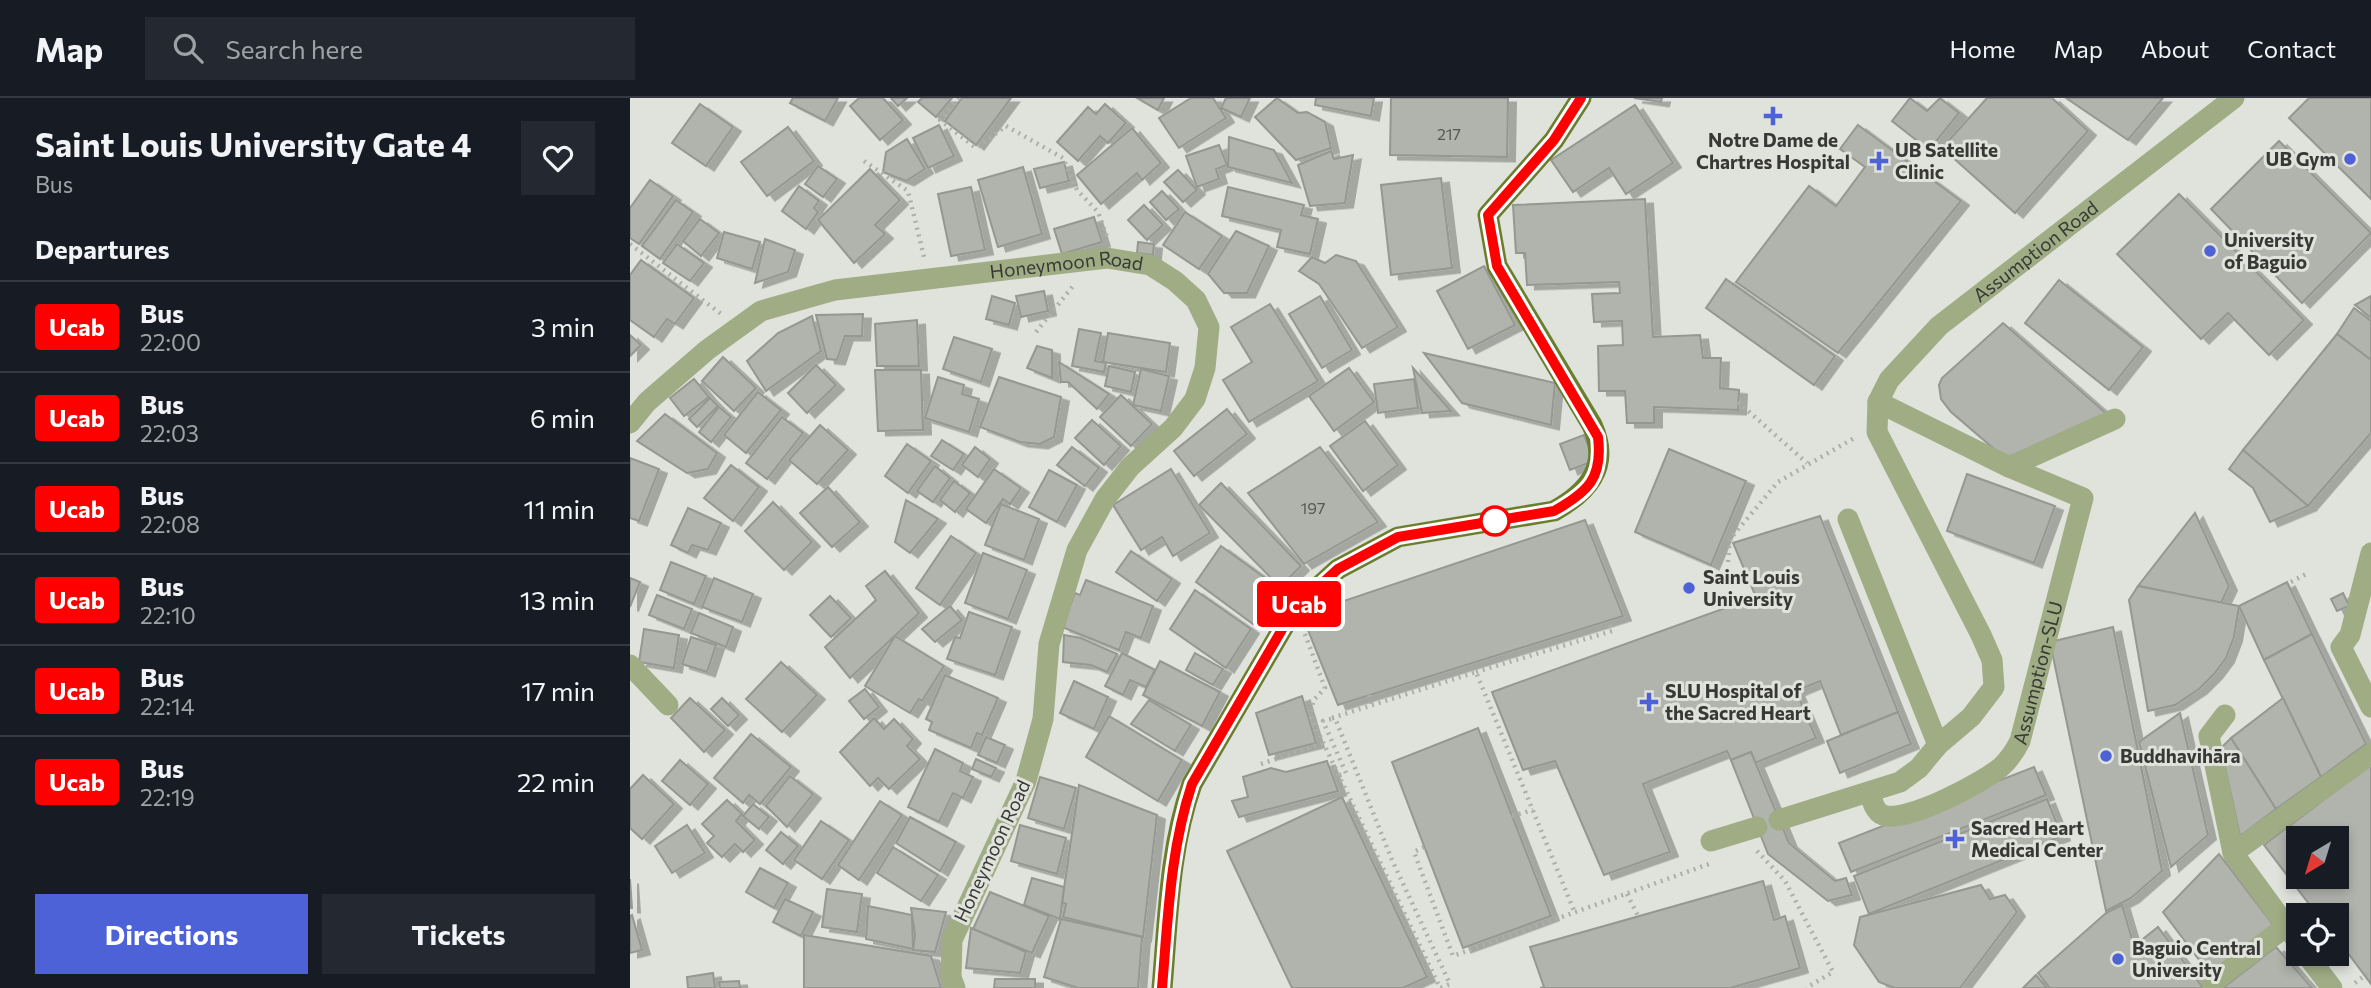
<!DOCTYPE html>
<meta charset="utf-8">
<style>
:root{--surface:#171b24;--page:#242831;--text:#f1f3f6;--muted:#9ea1a6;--line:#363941;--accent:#4e62d7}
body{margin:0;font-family:Commissioner,sans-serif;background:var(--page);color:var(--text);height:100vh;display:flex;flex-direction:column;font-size:26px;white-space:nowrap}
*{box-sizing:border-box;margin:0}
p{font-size:23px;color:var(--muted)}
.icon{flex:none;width:38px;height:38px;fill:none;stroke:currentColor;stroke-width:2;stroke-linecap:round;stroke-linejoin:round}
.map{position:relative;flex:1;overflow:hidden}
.details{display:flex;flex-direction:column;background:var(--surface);width:630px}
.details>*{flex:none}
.badge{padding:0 14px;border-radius:5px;font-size:24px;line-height:46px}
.needle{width:46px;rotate:218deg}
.buttons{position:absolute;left:1656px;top:728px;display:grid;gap:14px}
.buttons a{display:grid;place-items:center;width:63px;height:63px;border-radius:0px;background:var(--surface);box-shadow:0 4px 10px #0003;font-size:35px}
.map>.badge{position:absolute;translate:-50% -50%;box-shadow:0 0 0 4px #fff}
h2{padding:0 35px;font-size:26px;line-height:63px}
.round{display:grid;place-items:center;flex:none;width:74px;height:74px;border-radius:0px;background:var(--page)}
.overview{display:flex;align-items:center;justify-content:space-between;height:119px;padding:0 35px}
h1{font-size:33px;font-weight:700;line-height:52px}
.button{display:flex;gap:14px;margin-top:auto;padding:14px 35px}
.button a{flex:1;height:80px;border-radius:0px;background:var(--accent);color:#fff;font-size:28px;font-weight:700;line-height:80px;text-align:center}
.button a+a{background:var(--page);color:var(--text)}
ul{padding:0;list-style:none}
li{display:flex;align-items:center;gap:21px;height:91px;padding:0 35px;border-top:2px solid var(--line)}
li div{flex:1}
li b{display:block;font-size:26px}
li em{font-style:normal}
li .badge{min-width:77px;font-weight:700;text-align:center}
header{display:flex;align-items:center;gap:42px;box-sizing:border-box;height:98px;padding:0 35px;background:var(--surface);border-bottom:2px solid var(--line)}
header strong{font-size:33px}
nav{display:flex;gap:38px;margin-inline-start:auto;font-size:24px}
.search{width:490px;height:63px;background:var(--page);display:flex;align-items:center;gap:18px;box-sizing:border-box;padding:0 24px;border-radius:0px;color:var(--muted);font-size:26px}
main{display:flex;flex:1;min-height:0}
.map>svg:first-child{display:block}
</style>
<header>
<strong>Map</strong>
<div class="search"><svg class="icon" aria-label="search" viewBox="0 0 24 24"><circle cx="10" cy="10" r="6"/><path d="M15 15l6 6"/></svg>Search here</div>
<nav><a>Home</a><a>Map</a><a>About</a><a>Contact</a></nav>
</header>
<main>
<section class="details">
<div class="overview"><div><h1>Saint Louis University Gate 4</h1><p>Bus</p></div><a class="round"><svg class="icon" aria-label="heart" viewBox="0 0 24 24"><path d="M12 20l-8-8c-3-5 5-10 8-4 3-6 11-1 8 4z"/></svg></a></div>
<h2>Departures</h2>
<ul>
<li><span class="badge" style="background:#f00;color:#fff">Ucab</span><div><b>Bus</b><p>22:00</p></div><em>3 min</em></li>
<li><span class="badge" style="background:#f00;color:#fff">Ucab</span><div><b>Bus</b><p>22:03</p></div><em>6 min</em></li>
<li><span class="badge" style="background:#f00;color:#fff">Ucab</span><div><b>Bus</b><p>22:08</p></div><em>11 min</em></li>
<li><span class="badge" style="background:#f00;color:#fff">Ucab</span><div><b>Bus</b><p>22:10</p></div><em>13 min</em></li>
<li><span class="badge" style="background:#f00;color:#fff">Ucab</span><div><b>Bus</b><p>22:14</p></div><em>17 min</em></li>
<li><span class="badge" style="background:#f00;color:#fff">Ucab</span><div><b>Bus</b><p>22:19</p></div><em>22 min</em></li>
</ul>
<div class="button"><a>Directions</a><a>Tickets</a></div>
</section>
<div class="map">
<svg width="1741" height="890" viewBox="0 0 1741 890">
<defs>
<filter id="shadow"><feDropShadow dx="8" dy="4.5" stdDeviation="0" flood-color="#0004"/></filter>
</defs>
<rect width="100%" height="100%" fill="#e0e2dc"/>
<g fill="#b1b3ad" stroke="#959791" stroke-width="2" fill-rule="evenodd" filter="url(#shadow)">
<polygon points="163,0 208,0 195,23 160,5"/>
<polygon points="229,0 253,0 273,22 250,42 220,8"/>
<polygon points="261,0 277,0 268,8"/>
<polygon points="292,0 322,0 306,19 288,4"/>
<polygon points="332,0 381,0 346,47 315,23"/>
<polygon points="507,0 534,0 528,12"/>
<polygon points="561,0 583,0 596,20 549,50 529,20"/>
<polygon points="596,0 620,0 611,19 591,10"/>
<polygon points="647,0 668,15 677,14 695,24 701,50 666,62 625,19"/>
<polygon points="686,0 744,0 741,18 685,7"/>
<polygon points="761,0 878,0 877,59 760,57"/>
<polygon points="1004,0 1032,0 1031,4"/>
<polygon points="1280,0 1297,13 1310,0 1329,15 1299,52 1262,23"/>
<polygon points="1357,0 1422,0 1458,33 1385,115 1312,50"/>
<polygon points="1436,0 1533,0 1498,42"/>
<polygon points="1679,0 1741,0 1741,101 1659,20"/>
<polygon points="70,6 103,29 76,68 42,45"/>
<polygon points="475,6 496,25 478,45 470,38 448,63 427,44 458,9 466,16"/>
<polygon points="1005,7 1043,65 996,96 979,70 943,94 921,62"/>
<polygon points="309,27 324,58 298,70 283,40"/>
<polygon points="1228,27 1331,103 1208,255 1106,184 1179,88 1206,108 1235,69 1210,51"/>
<polygon points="158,29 184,63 137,98 111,64"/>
<polygon points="502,30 531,65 512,82 507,75 471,106 447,77"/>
<polygon points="599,39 644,52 662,85 598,69"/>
<polygon points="277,41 295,71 276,83 253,74 256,54"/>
<polygon points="1649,43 1741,135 1672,205 1581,111"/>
<polygon points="589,47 597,67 586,71 589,81 567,89 556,58"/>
<polygon points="701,53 704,61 723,57 715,105 680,108 668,67"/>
<polygon points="434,64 439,83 410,90 404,71"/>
<polygon points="188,68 207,81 193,99 175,86"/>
<polygon points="393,69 412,136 368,149 348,82"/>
<polygon points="240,71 270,102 245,127 255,136 224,165 188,122"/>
<polygon points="548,72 567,92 553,104 534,84"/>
<polygon points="811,80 822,170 761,177 751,87"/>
<polygon points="20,82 43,98 9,146 0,140 0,110"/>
<polygon points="169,88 189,103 184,110 188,114 176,131 152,113"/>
<polygon points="341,89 355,152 321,158 308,96"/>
<polygon points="598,89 674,107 671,117 688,121 680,156 647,149 651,132 592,118"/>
<polygon points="532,93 549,111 536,122 520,104"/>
<polygon points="1549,96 1674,222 1639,257 1598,215 1571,241 1487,156"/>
<polygon points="1015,101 1023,239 1070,237 1073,260 1091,260 1090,290 1109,292 1108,312 1024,309 1024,325 997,325 995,293 969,293 968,248 993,247 992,223 964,224 962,196 990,195 989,184 897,187 895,155 886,155 883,107"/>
<polygon points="46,102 63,114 30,161 12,148"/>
<polygon points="514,107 533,127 517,142 498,122"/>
<polygon points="555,114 592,138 569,171 533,147"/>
<polygon points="464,119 472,144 432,156 424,131"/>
<polygon points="70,121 89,135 71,158 53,143"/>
<polygon points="606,133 639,148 617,195 594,195 578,176"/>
<polygon points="94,134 130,144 122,171 87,160"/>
<polygon points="135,141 165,152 158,174 125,185"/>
<polygon points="508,144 524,146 523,157 507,155"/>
<polygon points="47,146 74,165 60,183 33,165"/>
<polygon points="706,157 726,163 768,229 732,250 689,186 669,173 682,159 695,165"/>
<polygon points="11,162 64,200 45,226 37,221 24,239 0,222 0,177"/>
<polygon points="854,168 885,227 838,251 807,193"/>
<polygon points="1096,181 1205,258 1184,287 1076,210"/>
<polygon points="1429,182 1513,249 1479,292 1395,225"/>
<polygon points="414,193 418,213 391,219 386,198"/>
<polygon points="362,198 385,205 379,227 356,221"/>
<polygon points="690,198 722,252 692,270 659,216"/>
<polygon points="1741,198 1741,220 1725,207"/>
<polygon points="640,206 688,283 619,324 593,282 622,264 601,229"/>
<polygon points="1724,210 1741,223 1741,262 1707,236"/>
<polygon points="233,216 232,238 215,238 207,262 197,261 186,217"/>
<polygon points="182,218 191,253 136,293 117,263 148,235"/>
<polygon points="287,222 289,268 247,268 245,226"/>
<polygon points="1373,225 1478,317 1377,362 1321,314 1311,301 1309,287 1312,280"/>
<polygon points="449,231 471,235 465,263 476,265 474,274 442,268"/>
<polygon points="478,235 540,245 536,274 473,264"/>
<polygon points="1707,236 1741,262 1741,335 1678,408 1613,352"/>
<polygon points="0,237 11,247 0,258"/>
<polygon points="324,239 362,251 351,284 313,271"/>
<polygon points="407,248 422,252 422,280 397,270"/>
<polygon points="794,255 925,285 921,327 832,305"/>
<polygon points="93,259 126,290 104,313 72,283"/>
<polygon points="429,264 479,296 467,311 438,284 431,284"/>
<polygon points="186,267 206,287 177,315 158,295"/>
<polygon points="479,268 505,274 501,294 475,288"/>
<polygon points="719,270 744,304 704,333 679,298"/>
<polygon points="783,270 821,313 792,315"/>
<polygon points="511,271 539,278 531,313 503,307"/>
<polygon points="245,272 291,272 293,332 248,333"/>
<polygon points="308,279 334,287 332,296 349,301 339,334 295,320"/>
<polygon points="369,279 431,299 424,339 410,346 390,344 350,329"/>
<polygon points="64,281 79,299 54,318 40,300"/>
<polygon points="784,281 788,310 748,315 744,286"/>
<polygon points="128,294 151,312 116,355 94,337"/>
<polygon points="491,297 522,326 501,348 470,319"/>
<polygon points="80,300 88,308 67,329 59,321"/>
<polygon points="89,309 101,319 81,344 69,334"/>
<polygon points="597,311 617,336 564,378 544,353"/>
<polygon points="35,316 87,355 78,371 57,375 7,343"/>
<polygon points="152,319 173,335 137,381 116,365"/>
<polygon points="462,322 491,348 474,367 445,340"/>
<polygon points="735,323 768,367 733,393 700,348"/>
<polygon points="190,327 218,352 187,386 159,362"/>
<polygon points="954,337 964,363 940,372 930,346"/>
<polygon points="312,342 334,356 323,372 301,358"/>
<polygon points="277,346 301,363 278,395 255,378"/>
<polygon points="345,349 360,361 348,379 332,367"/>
<polygon points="442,349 469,370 455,388 427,367"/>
<polygon points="690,349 748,424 674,466 618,395"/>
<polygon points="1039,351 1116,383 1081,467 1005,434"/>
<polygon points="1613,352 1678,408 1640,424 1623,390 1599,371"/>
<polygon points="0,360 29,371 9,423 0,420"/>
<polygon points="101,367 129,389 103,423 74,400"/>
<polygon points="305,368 320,380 303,404 287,393"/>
<polygon points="364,371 391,390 380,406 373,401 356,425 336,411"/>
<polygon points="541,371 580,435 543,458 532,439 511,452 483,407"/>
<polygon points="419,372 447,387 427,424 399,409"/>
<polygon points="1337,376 1425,408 1404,465 1317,433"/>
<polygon points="324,383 340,395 325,414 310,402"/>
<polygon points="591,385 671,468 650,489 569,407"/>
<polygon points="198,389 230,424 202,449 170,415"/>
<polygon points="276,402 308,421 280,455 265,444"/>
<polygon points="143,404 182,444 154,472 115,433"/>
<polygon points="371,406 409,421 394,462 355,447"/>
<polygon points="58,410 91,425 78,452 62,447 58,455 41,447"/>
<polygon points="1565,415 1599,488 1591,505 1508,488"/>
<polygon points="1190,418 1268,614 1211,637 1190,583 1166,593 1186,640 1125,665 1121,654 1101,662 1097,653 1013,686 1040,754 974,777 925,663 893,672 862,594 1126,499 1103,445"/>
<polygon points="955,422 993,518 708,607 672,517"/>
<polygon points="321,438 346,455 310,507 286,490"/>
<polygon points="591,448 649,490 623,526 566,484"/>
<polygon points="501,453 542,481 527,503 486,474"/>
<polygon points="353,455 397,472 378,521 335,505"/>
<polygon points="41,464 76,478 64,506 30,492"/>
<polygon points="255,473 289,515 220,580 195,549 246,502 236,488"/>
<polygon points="0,480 10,484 0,509"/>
<polygon points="84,480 123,496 112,524 72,509"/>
<polygon points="456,482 523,508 511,540 496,534 489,552 432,529 445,495 450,497"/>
<polygon points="1657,484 1682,536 1634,562 1609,508"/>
<polygon points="1508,488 1609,508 1604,539 1596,560 1584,576 1569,591 1545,607 1518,613 1499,502"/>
<polygon points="565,492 621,531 596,570 540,531"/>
<polygon points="1713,495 1719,508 1707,513 1701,501"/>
<polygon points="27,497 62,511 54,531 19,517"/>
<polygon points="200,498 221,520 201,539 180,517"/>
<polygon points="320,508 332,522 305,544 292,531"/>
<polygon points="339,514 382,529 365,577 317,561 325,539 330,540"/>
<polygon points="69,515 103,529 96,549 61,535"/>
<polygon points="1483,529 1532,773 1501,800 1476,813 1420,544"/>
<polygon points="14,531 49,537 44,570 9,564"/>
<polygon points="1682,536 1736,646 1691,679 1634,562"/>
<polygon points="434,537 451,540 487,556 477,574 461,567 433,564"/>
<polygon points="265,538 314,568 292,603 289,601 280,615 235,588"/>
<polygon points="61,539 86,547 77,574 52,566"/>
<polygon points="492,555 525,572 516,589 500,582 493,597 475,588"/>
<polygon points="565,555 593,571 583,587 556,572"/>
<polygon points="530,563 590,594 572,628 513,597"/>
<polygon points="151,564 187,597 152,634 116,601"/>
<polygon points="315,577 368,600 352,637 347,635 341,650 299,632 302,624 296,621"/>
<polygon points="444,583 478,599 464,631 430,615"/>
<polygon points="235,591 249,609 234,621 219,603"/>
<polygon points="672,598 686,645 639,657 626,615"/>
<polygon points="60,600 95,632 74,654 41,620"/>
<polygon points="92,600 109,617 98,628 81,611"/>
<polygon points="1653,600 1691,679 1646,711 1601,640"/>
<polygon points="519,602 561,627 545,653 501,626"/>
<polygon points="1268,614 1281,646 1210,675 1197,643"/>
<polygon points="1550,615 1578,737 1541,769 1509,644"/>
<polygon points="479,618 552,662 528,703 456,659"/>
<polygon points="244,620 254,631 264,621 283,641 277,648 290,661 259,691 248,680 240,688 210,654"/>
<polygon points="848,630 921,818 833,850 762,664"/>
<polygon points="121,636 161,669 130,706 119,697 113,705 84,680"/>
<polygon points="356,639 375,647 367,665 348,657"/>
<polygon points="1601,640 1646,711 1610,738 1591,650"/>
<polygon points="305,651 333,665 330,673 343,679 333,700 323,695 309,724 278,709"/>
<polygon points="1121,654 1159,745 1205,783 1216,780 1222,797 1198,803 1138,756 1101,662"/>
<polygon points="346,661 366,670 361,679 342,671"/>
<polygon points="50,662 78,686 60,707 32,683"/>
<polygon points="697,663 708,693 609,719 602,703 618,699 613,679 641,670 656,674"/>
<path d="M1741,666V886L1706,839V817H1671L1682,810L1634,747ZM1668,740H1706V779H1668Z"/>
<polygon points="1404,669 1416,697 1221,774 1209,745"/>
<polygon points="13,677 44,706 12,741 0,730 0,691"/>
<polygon points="160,678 183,696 157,729 136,708"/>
<polygon points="410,679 446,690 434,731 398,720"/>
<polygon points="449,687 527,717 513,839 433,819 436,806 432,804"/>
<polygon points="712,699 797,879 773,890 662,890 597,753"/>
<polygon points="1417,701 1432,738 1239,816 1224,778"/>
<polygon points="97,702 112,716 106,723 125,742 113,754 105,746 92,759 77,745 84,738 72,726"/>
<polygon points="250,703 272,717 229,782 208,767"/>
<polygon points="123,706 139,719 129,731 113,718"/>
<polygon points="280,719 326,744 310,773 266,745"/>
<polygon points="191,723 219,742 192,781 164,762"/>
<polygon points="57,727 75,755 42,775 25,748"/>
<polygon points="390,727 436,740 427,776 381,763"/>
<polygon points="151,734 168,748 153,766 136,752"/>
<polygon points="263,749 308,777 291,803 247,775"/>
<polygon points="1589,756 1644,828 1582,879 1533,814"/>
<polygon points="130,770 158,785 144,810 116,794"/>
<polygon points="402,780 434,789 430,821 394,807"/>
<polygon points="0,781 2,810 0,810"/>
<polygon points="1133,783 1144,822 1155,818 1170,870 1100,890 910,890 914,889 900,849"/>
<polygon points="1351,787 1360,801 1375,797 1387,814 1330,890 1265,890 1249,884 1224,847 1230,819"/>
<polygon points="197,791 232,796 227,834 192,829"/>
<polygon points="360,794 419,818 402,855 343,831"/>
<polygon points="155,801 183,814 171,838 143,824"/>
<polygon points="1492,807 1504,848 1528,829 1573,890 1420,890 1408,875 1476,815"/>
<polygon points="238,808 282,817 283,851 236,841"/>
<polygon points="281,810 316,814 305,854 283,852 285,837"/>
<polygon points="2,817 12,852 0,855 0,818"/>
<polygon points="431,821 512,839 508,890 448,890 414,879"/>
<polygon points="341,830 396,854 390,875 336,870"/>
<polygon points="174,837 301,858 311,890 174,890"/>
<polygon points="1646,849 1682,890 1593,890"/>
<polygon points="83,875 85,890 58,890 57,879"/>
<polygon points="1406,877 1417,890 1393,890"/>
<polygon points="365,881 405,881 405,890 364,890"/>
<polygon points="109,883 110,890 90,890 89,884"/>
</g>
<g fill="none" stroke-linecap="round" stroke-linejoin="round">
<g stroke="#adafaa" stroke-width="4.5" stroke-dasharray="2 5" stroke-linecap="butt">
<polyline points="329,0 310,22 346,50 376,28 433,60 447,92 468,114 477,139"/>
<polyline points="234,63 278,93 294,159"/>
<polyline points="0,146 91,216"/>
<polyline points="406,234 443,188"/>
<polyline points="1108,304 1177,365"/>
<polyline points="1098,464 1100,441 1148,384 1226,339"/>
<polyline points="1661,484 1676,476"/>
<polyline points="675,536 695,590 683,603 681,619 810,890"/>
<polyline points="846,574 982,533 978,523"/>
<polyline points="739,597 742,607"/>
<polyline points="702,620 846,574 945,815"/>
<polyline points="702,620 705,620 762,762 820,886 810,890"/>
<polyline points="701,621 693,623 716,675 708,678"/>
<polyline points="631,666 693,645"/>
<polyline points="882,718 903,712"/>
<polyline points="794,749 784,754 823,858 1079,766"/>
<polyline points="1127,753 1155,783 1203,874 1176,890"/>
<polyline points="997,796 1008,818"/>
<polyline points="1725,885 1741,873"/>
</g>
<g stroke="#9fac84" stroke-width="21">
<path id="s1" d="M0,325L17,304L77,252L131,213L205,192L477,160L520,167L545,183L566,202L579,229L575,270L565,301L543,330L500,369L475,401L447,452L419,546L413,621L396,683L322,842L321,879L325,890"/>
<polyline points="1379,369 1485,321"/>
<polyline points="1218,421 1308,647"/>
<polyline points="1741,455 1720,537 1711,549 1741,609"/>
<polyline points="0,567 38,607"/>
<polyline points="1595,617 1579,638 1603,755 1668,844"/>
<path id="s2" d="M1240,695C1242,703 1245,714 1253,717C1275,726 1354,684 1371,669C1380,661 1385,653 1390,643L1453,400L1379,369L1248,304"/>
<path id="s3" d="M1149,722L1270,684L1289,670L1308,647L1341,619L1364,589L1362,562L1351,537L1247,334L1248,304L1259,282L1309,228L1604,0"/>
<polyline points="1081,743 1127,729"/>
<polyline points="1603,755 1741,656"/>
<polyline points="1676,856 1702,890"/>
<polyline points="1582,885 1655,829"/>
</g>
<path stroke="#6a7e2e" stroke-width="21" d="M532,890C538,822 539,751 562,686L664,511L708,471L768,439L924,413C958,394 981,368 962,327L867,168L858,117L924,42L951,0"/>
</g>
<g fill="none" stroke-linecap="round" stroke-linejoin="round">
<defs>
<path id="line" d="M532,890C538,821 540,752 562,686L664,511L708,471L768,439L924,413C958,394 973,380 968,339L867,168L858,117L924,42L951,0"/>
</defs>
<use href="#line" stroke="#fff" stroke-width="16"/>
<use href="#line" stroke="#f00" stroke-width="10"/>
</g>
<g fill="#4e62d7" stroke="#e0e2dc" stroke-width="2.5">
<path d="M1139.5 7.5h7v7h7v7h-7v7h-7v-7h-7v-7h7z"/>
<circle cx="1720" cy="61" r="7"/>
<path d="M1245.5 52.5h7v7h7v7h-7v7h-7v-7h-7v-7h7z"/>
<circle cx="1580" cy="153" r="7"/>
<circle cx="1059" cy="490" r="7"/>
<path d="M1015.5 593.5h7v7h7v7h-7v7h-7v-7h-7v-7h7z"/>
<circle cx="1476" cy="658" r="7"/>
<path d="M1321.5 730.5h7v7h7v7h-7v7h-7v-7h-7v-7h7z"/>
<circle cx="1488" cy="861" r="7"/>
</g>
<circle fill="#fff" stroke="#f00" stroke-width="3.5" cx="865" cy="423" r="14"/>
<g text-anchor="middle" stroke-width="6" stroke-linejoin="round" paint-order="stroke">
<g font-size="16" fill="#565854">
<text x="819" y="42">217</text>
<text x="683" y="416">197</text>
</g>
<g font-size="19" font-weight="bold" fill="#383936" stroke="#e0e2dc" text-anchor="start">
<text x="1143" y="49" text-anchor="middle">Notre Dame de<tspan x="1143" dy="22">Chartres Hospital</tspan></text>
<text x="1265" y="59">UB Satellite<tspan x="1265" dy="22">Clinic</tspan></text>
<text x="1706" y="68" text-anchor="end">UB Gym</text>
<text x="1594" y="149">University<tspan x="1594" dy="22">of Baguio</tspan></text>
<text x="1073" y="486">Saint Louis<tspan x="1073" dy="22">University</tspan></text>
<text x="1035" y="600">SLU Hospital of<tspan x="1035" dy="22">the Sacred Heart</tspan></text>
<text x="1490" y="665">Buddhavihāra</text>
<text x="1341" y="737">Sacred Heart<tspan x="1341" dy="22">Medical Center</tspan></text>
<text x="1502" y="857">Baguio Central<tspan x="1502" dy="22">University</tspan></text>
</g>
<g font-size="19" fill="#383936" stroke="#e0e2dc">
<text dy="7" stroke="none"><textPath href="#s3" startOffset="794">Assumption Road</textPath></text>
<text dy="7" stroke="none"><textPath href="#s1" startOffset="483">Honeymoon Road</textPath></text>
<text dy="7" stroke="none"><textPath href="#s2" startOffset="259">Assumption-SLU</textPath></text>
<text transform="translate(362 753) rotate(-65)" y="7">Honeymoon Road</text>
</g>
</g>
</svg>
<div class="buttons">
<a><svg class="needle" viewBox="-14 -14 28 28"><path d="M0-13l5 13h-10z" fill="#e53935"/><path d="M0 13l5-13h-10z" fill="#9ea1a6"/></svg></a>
<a><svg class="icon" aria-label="locate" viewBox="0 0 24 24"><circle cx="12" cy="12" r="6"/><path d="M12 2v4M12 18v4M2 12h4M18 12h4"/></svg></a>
</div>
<b class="badge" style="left:669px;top:506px;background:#f00;color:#fff">Ucab</b>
</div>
</main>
